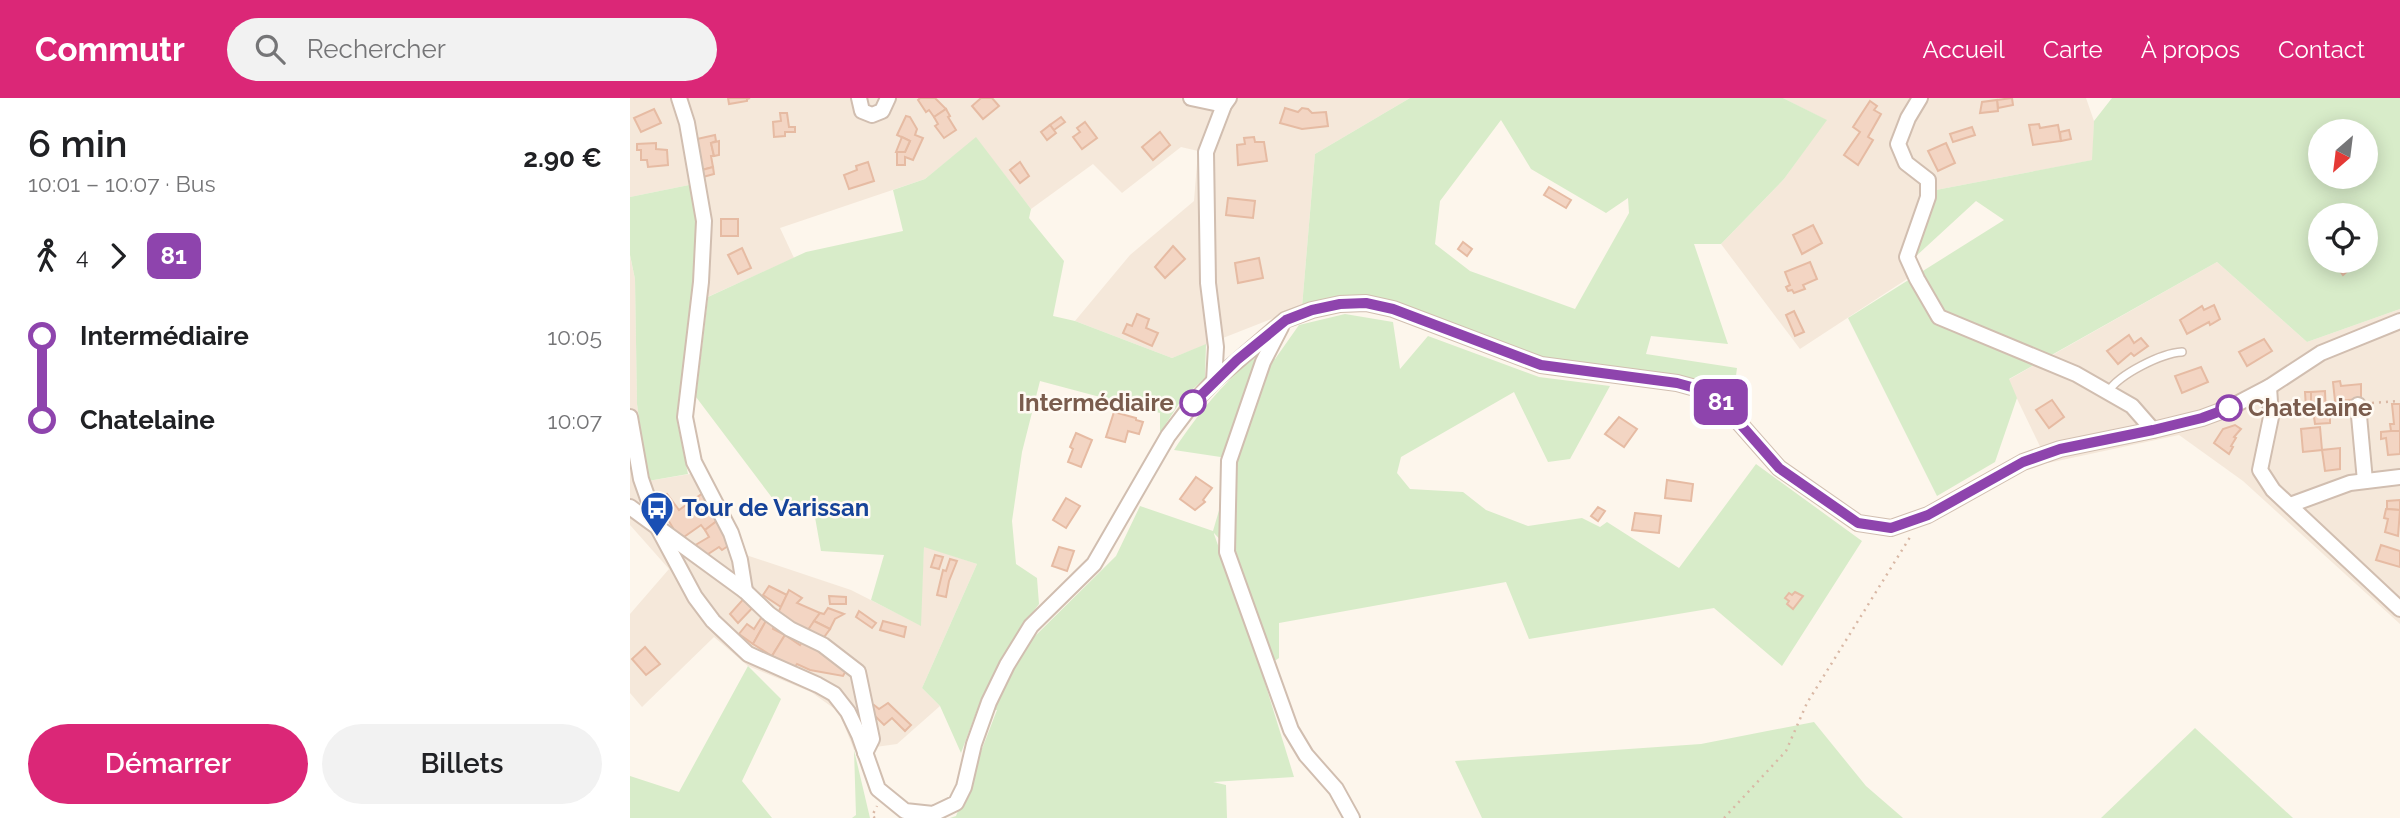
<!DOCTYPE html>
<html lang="fr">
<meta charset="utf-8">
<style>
:root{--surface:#fff;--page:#f2f2f2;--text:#202124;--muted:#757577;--accent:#db2777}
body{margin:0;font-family:Raleway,sans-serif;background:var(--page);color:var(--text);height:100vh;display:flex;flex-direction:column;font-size:26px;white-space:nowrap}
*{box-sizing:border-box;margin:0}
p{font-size:23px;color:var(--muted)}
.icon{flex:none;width:38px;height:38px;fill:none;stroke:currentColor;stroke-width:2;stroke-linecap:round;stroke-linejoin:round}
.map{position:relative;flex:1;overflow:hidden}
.panel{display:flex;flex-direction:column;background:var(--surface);width:630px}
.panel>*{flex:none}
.badge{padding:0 14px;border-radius:10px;font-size:24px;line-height:46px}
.needle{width:46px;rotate:208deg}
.buttons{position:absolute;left:1678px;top:21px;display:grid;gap:14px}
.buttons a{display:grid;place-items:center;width:70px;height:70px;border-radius:50%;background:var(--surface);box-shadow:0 4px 18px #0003;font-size:35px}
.map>.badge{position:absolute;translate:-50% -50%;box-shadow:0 0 0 4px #fff}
.legs{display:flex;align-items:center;gap:10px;height:77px;padding:0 28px;font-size:23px}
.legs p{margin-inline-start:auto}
.headline{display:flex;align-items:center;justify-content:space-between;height:119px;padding:0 28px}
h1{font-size:38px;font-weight:600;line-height:52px}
.cta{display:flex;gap:14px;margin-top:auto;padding:14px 28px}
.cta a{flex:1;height:80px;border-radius:42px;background:var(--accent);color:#fff;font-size:28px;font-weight:600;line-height:80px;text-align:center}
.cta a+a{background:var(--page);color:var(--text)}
ul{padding:0 28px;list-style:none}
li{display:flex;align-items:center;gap:24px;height:84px;font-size:26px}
li i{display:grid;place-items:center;width:10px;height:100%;margin:0 9px;background:currentColor}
li i::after{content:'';width:18px;height:18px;margin:-9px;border:5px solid;border-radius:50%;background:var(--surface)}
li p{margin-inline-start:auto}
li:first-child i{background:linear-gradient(#0000 50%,currentColor 0)}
li:last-child i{background:linear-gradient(currentColor 50%,#0000 0)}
header{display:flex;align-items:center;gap:42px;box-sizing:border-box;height:98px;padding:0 35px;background:var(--accent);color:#fff}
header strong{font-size:33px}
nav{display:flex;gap:38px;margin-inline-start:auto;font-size:24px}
.search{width:490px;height:63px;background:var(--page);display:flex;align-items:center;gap:18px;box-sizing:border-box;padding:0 24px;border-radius:38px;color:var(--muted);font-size:26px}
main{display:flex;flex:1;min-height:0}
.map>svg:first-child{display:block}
</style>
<header>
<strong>Commutr</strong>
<div class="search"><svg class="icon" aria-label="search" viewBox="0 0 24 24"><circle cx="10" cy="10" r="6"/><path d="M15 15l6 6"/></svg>Rechercher</div>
<nav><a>Accueil</a><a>Carte</a><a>À propos</a><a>Contact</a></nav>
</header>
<main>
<section class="panel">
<div class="headline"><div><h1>6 min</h1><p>10:01 – 10:07 · Bus</p></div><b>2.90 €</b></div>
<div class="legs"><svg class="icon" aria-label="walk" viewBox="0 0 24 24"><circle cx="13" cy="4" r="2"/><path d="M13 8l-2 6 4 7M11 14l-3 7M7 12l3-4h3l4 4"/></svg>4<svg class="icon" aria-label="forward" viewBox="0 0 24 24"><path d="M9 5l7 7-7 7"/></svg><b class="badge" style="background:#8e44ad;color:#fff">81</b></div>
<ul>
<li><i style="color:#8e44ad"></i><b>Intermédiaire</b><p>10:05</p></li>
<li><i style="color:#8e44ad"></i><b>Chatelaine</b><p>10:07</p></li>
</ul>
<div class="cta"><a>Démarrer</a><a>Billets</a></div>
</section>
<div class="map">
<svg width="1770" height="720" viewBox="0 0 1770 720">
<rect width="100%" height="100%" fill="#fdf6ec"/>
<g fill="#f5e8da">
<polygon points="0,0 780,0 685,56 672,209 542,260 445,223 500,157 564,103 568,53 551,49 492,95 463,66 401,111 346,40 295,81 150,130 164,160 62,206 59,87 0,99"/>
<polygon points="1153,0 1456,0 1464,23 1463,62 1306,92 1277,181 1170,251 1091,146 1154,81 1196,22"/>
<polygon points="0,158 5,181 7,306 18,383 78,373 116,457 221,492 290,527 294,448 347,466 292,590 310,608 267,646 224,652 209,614 181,594 118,568 84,539 12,609 0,595 0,516 39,471 0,427"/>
<polygon points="1587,164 1677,244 1770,211 1770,526 1613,383 1549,337 1418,365 1378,282"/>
</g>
<g fill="#d8ecc9" fill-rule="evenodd">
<path d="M780,0H1153L1197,22L1154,81L1091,146H1064L1098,246L1021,238L1016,256L1107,270L1104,293L1053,280L914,261L765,205L672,209L685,56ZM871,22L901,71L976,115L998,100L999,115L945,211L840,173L805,146L810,103Z"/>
<path d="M1482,0H1770V211L1677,244L1587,164L1379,281L1387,300L1365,364L1307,398L1218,220L1374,122L1346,103L1284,160L1306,92L1462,62L1464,23ZM1690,33H1736V79H1690ZM1690,117H1736V163H1690Z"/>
<path d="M346,39L401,111L399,120L434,163L423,218L445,223L542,260L576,246L575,280L552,301L530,335V315L410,283L392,354L382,423L386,466L407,480L409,506L383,541L401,542L486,458L510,408L583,433L604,361L544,352C570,313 590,289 625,258L645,261L669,227L715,216L763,224L770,271L798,238L909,279L980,288L940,361L918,364L884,294L771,359L767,375L780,391L833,394L856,412L898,428L952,420L970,429L977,424L1049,470L1126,366L1232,443L1152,568L1084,510L899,541L876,484L649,525V560L631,572L664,679L583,684L596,687L597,720H320L326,718L367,612H347L331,655L310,608L292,590L347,466L294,449L291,528L241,502L254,457L191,453L183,408L143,401L66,299L78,199L176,154L273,133L263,92L295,81ZM584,435L604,457L616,526L584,436Z"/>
<polygon points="59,87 68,123 62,206 47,323 58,376 18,383 7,306 5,181 0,157 0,99"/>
<polygon points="118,568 151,601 112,683 142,720 0,720 0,678 49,694"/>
<polygon points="1184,624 1236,688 1273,720 852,720 825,663 1071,646"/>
<polygon points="1565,630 1663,720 1471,720"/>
<polygon points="224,652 240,720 222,720 226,717"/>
</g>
<g fill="#f3d5c3" stroke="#e6bba3" stroke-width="2">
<polygon points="98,0 120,0 117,1 117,3 99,6"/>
<polygon points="290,0 305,0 316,11 304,19 299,12 296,14 288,2"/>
<polygon points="351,0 362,0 369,8 353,21 342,8"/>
<polygon points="1382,0 1383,7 1368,10 1367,2"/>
<polygon points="1367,2 1368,13 1350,15 1352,4"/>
<polygon points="1240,3 1247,8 1244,12 1251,16 1238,39 1243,42 1228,67 1214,57 1230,34 1223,29"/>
<polygon points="655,10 668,14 672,10 678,11 682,15 696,14 698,28 672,31 650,25"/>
<polygon points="24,11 31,25 11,34 4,20"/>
<polygon points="316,11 320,18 318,19 326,32 314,40 305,28 308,26 304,19"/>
<polygon points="150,15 157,15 159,29 165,29 165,34 155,34 155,38 144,39 143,24 151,23"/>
<polygon points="276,18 280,19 287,31 285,37 293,40 283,62 275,59 275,67 267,67 267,54 275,54 280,43 267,37"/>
<polygon points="431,19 435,24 424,32 420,27"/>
<polygon points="455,24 467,40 452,51 443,39 450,34 447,30"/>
<polygon points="1409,26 1410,30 1428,27 1431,43 1403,47 1399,27"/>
<polygon points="420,27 426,35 417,42 411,34"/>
<polygon points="1342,29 1345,37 1323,44 1320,36"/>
<polygon points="1439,32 1441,41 1431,43 1430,34"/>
<polygon points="530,34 540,47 523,62 512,49"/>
<polygon points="85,37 86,43 81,45 84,58 81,58 83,69 72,72 67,41"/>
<polygon points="272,39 280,43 275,54 266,54"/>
<polygon points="624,39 625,44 634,44 637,63 608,67 607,47 615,46 614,40"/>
<polygon points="89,43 89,57 84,58 81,45"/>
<polygon points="26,45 26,51 37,52 38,67 18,69 17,62 11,62 11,52 7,52 7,46"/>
<polygon points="1316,45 1325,65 1308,73 1298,53"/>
<polygon points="238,64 244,83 219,91 214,77 227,72 226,68"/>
<polygon points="390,64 399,78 390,85 380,72"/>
<polygon points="83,69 84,76 73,79 72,72"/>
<polygon points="919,89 941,102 936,110 914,97"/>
<polygon points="598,100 625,103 623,120 596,117"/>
<rect x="91" y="121" width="17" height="17"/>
<polygon points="1183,127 1192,145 1172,156 1163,137"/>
<polygon points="833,144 842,151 837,158 828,151"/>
<polygon points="543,148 555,161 535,180 525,169"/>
<polygon points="112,150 121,170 108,176 98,157"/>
<polygon points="629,160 633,180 608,185 605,165"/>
<polygon points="1714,163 1722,169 1713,177 1707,169"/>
<polygon points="1180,164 1187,181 1173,187 1175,191 1164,195 1162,192 1158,193 1156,189 1160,187 1155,174"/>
<polygon points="1584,207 1590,221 1580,227 1579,224 1557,236 1550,222 1572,208 1574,212"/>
<polygon points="1164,213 1174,234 1165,238 1156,217"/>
<polygon points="507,216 519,221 516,230 528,235 522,248 493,235 497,226 502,228"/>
<polygon points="1499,237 1504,245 1511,240 1518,248 1504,258 1501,255 1488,266 1477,253"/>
<polygon points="1634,241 1642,253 1617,268 1609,254"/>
<polygon points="1571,269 1578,284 1552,295 1545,278"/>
<polygon points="1710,283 1711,288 1731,286 1731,301 1705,303 1703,284"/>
<polygon points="1695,293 1696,318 1700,318 1700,325 1685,326 1684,319 1681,319 1681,294"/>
<polygon points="1675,294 1681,294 1681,310 1676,310"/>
<polygon points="1422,302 1434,319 1419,330 1406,312"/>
<polygon points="1762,306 1770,306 1770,333 1761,333 1760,326 1764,326"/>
<polygon points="484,314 506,320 506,322 513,324 509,336 498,333 495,344 476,339"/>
<polygon points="989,319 1007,331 994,349 975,336"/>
<polygon points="1605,327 1611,331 1604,339 1606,340 1601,348 1603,349 1599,356 1584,345 1593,331"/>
<polygon points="1690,329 1692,352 1673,354 1671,331"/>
<polygon points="1761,333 1770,333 1770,356 1758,357 1756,340 1751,341 1751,334"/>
<polygon points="446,335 462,342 451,369 438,364 443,351 440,349"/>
<polygon points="1710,350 1710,371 1695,373 1692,352"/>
<polygon points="566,379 582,390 573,402 575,404 565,412 550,401"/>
<polygon points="1037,382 1063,386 1061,403 1035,400"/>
<polygon points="73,395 88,422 75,432 71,427 51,441 40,433 43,430 26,402 37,396 49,412"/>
<polygon points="436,400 450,408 436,430 423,422"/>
<polygon points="1770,402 1770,412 1757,411 1757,403"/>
<polygon points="968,409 975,413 968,423 961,418"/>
<polygon points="1756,411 1770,412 1768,438 1755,434 1758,421 1754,420"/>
<polygon points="1005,415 1031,418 1029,435 1002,432"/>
<polygon points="88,422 101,446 92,452 89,449 75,458 62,449 79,439 75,432"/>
<polygon points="1751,447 1770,453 1770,469 1746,462"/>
<polygon points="429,449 444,453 437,473 422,468"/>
<polygon points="305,457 313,459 309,471 301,469"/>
<polygon points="320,461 327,463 319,483 316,499 307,497 313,472 316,473"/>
<polygon points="139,488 157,497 151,509 133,497"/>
<polygon points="159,492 172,500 167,505 190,515 176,535 147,517"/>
<polygon points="1165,494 1173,498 1163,511 1157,506 1159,503 1155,500 1159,495 1162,497"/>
<polygon points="117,497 127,505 108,525 100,516"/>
<polygon points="199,498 216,499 216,506 200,506"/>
<polygon points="198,510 214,516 205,521 200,531 184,523 190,515 194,516"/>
<polygon points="229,513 246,525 242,530 226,519"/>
<polygon points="131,520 136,523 123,546 109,536 117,526 124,531"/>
<polygon points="137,521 144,526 143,531 155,537 142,558 123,546"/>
<polygon points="184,523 200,531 192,542 176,535"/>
<polygon points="253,523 276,529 274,539 250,532"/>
<polygon points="155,537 170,547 174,541 218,569 213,578 180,572 167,566 164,570 142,558"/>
<polygon points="15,549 30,566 16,577 2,561"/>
<polygon points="258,605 281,627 275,633 262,620 254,627 242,615 241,609 244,607 249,611"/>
</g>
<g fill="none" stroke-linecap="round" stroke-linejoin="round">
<defs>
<path id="service" d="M1478,294C1489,276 1532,255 1552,254"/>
<g id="minor">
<polyline points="49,0 57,25 74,123 71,184 55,319 64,364 101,435 110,462 115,493"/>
<polyline points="229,0 232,13 242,17 252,13 258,0"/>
<polyline points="561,0 594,7"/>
<polyline points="1290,0 1278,20 1268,46 1276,65 1298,82 1298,99 1277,159 1287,181 1309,219 1446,276 1502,308 1523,332"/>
<polyline points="651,229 633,264 599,363 597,454 661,632 676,657 706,691 722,720"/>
<polyline points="584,283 586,249 578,185 576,54 594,7 599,0"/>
<polyline points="1639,289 1641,319 1630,372 1643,392 1770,511"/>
<polyline points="1728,307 1735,383"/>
<polyline points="0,319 11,381 29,432 65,499 83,523 118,556 188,587 204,596 218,614 229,637 248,691 275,713 303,716 326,705 334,689 344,646 359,604 377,567 401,528 464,466 538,338 563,305 584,283 655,222 682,212 710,206 736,205 763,211 911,267 1047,285 1069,291 1090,303 1149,370 1228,425 1261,430 1298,417 1393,364 1430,351 1523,332 1572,320 1599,310 1639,289 1691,255 1770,223"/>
<polyline points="1660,407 1720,385 1770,379"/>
<polyline points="0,409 115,493 139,516 160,531 193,547 228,574 242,641 235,655"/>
</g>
</defs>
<use href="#service" stroke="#d1beb0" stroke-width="10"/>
<use href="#minor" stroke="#d1beb0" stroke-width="18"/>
<g stroke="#d9b8a5" stroke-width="2.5" stroke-dasharray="2 5" stroke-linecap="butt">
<polyline points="1742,305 1770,303"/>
<polyline points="245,720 242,718 247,708"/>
<polyline points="1094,720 1156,653 1177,605 1282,436"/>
</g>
<use href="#service" stroke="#fff" stroke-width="7"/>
<use href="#minor" stroke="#fff" stroke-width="14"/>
</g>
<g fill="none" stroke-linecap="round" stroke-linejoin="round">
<defs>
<polyline id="line-1" points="563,305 607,262 656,222 682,212 710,206 736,205 763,211 911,267 1047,285 1069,291 1090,303 1149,370 1228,425 1261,430 1298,417 1393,364 1430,351 1523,332 1572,320 1599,310"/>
</defs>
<use href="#line-1" stroke="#fff" stroke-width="16"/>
<use href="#line-1" stroke="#8e44ad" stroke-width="10"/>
</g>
<defs>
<symbol id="bus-pin" viewBox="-11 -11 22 30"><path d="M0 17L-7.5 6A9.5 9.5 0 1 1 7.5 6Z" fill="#1a4fb4" stroke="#fffaf3"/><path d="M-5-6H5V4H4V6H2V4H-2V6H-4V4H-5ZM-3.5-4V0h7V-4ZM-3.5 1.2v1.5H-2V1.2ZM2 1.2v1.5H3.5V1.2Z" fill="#fff"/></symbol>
</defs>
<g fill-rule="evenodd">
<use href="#bus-pin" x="8" y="391" width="38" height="52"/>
</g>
<g fill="#fff" stroke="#8e44ad" stroke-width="3.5">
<circle cx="563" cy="305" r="12"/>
<circle cx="1599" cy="310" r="12"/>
</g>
<g text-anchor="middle" stroke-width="5" stroke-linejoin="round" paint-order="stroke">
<g font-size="24" font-weight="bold" fill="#7a5c4d" stroke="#fffaf3" text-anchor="end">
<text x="544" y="313">Intermédiaire</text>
<text x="1618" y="318" text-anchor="start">Chatelaine</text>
</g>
<g font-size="24" font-weight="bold" fill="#164399" stroke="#fffaf3" text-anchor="start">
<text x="52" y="418">Tour de Varissan</text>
</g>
</g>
</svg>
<div class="buttons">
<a><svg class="needle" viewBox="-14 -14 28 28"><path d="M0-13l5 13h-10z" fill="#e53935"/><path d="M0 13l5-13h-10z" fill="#757577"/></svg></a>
<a><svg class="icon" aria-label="locate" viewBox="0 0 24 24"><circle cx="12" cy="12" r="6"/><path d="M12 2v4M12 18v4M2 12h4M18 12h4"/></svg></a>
</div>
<b class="badge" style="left:1091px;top:304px;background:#8e44ad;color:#fff">81</b>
</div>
</main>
